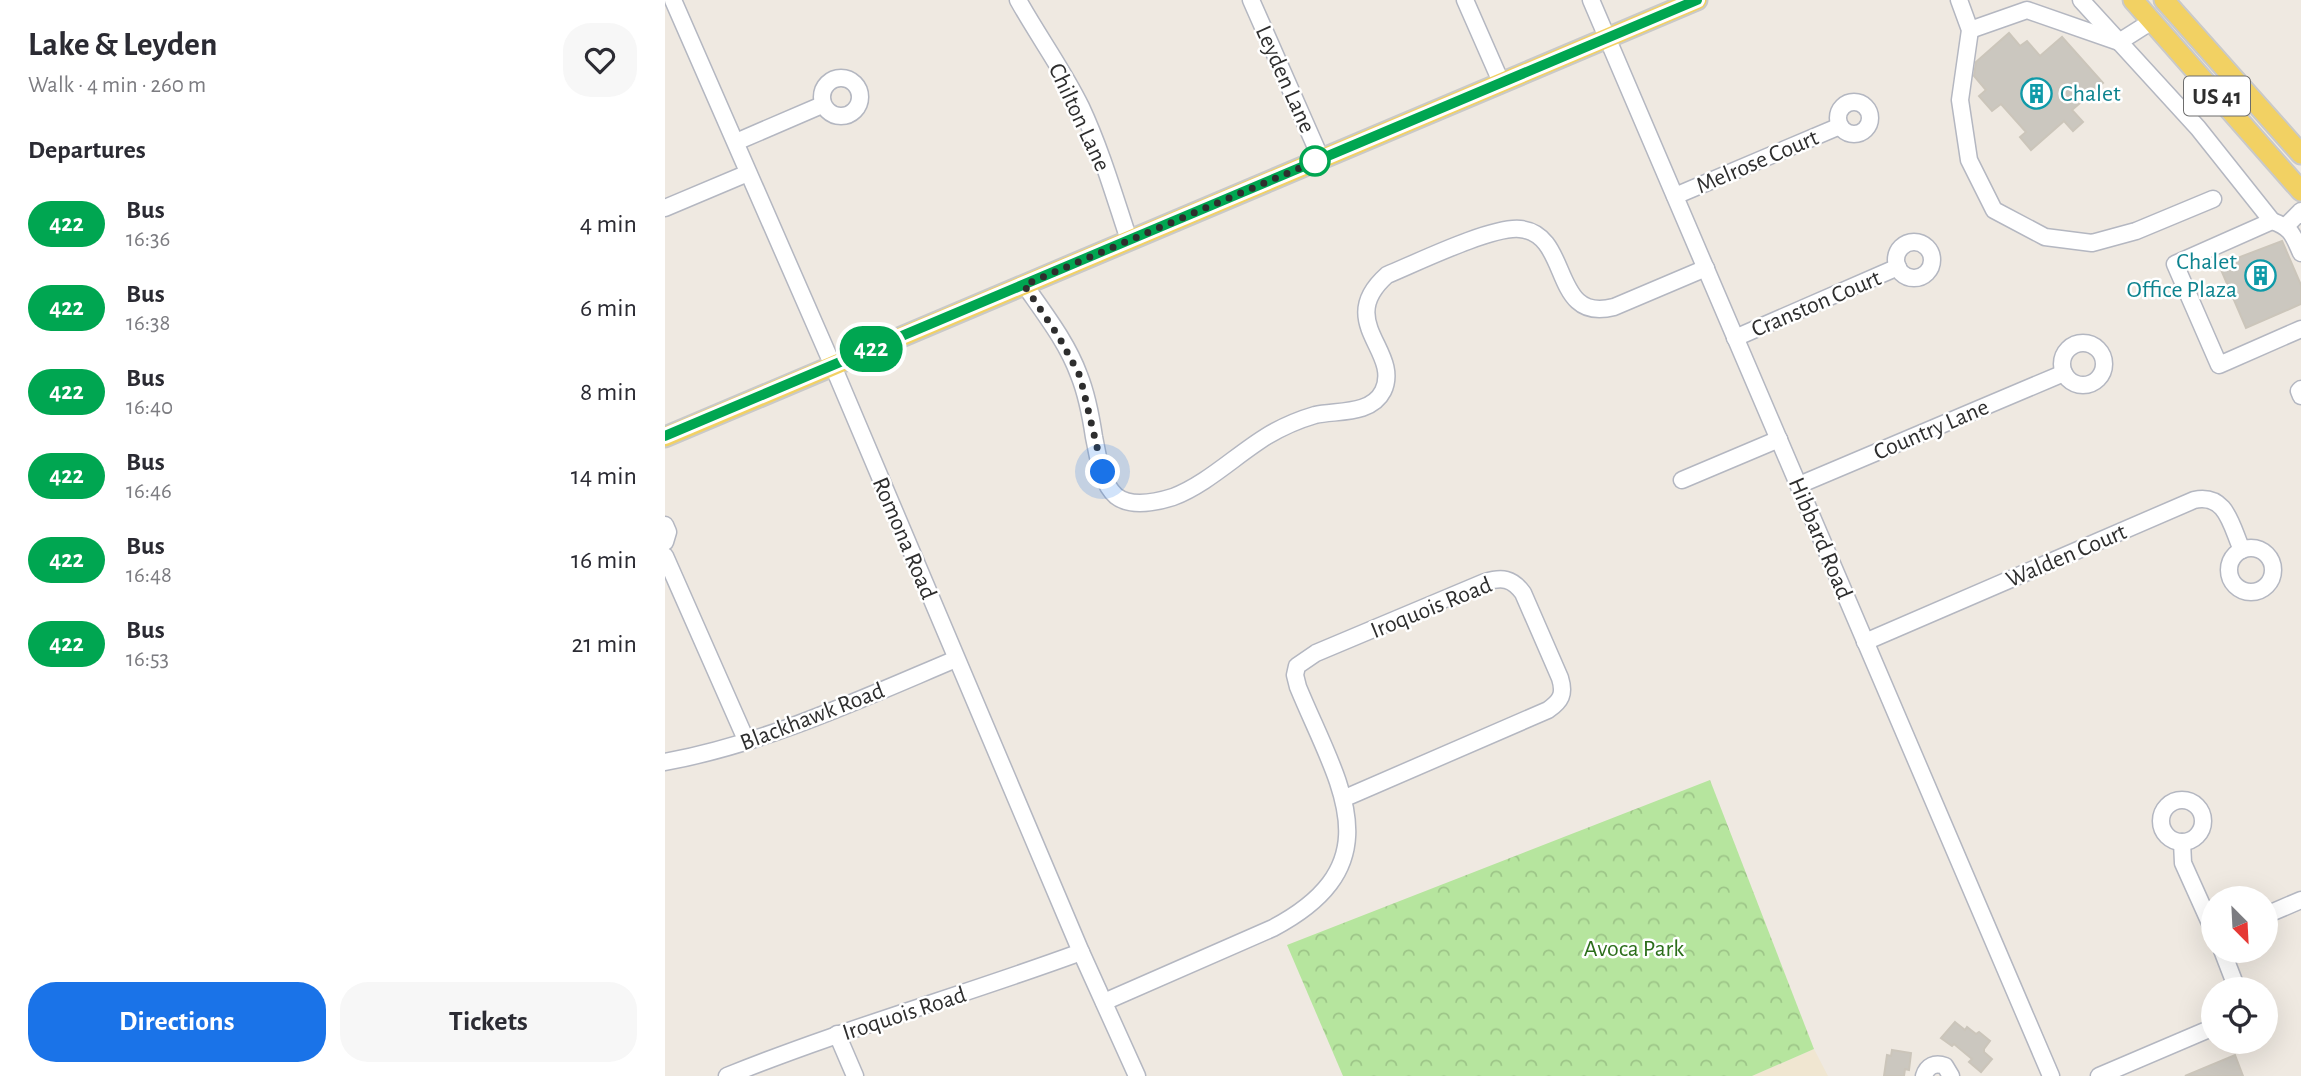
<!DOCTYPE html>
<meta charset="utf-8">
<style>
:root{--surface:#fff;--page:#f7f7f7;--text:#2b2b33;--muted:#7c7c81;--accent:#1a73e8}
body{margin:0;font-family:"Alegreya Sans",sans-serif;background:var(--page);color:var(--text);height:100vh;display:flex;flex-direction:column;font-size:26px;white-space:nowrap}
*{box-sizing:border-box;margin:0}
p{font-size:23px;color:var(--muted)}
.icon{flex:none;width:38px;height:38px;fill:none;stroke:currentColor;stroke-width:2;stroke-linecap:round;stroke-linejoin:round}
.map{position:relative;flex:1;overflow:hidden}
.panel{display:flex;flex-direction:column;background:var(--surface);width:665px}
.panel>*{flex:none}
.badge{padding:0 14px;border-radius:23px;font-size:24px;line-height:46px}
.needle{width:46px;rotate:156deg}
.buttons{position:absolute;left:1536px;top:886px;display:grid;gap:14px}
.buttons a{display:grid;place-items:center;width:77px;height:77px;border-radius:50%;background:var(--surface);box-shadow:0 7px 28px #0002;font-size:35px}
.you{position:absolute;width:35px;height:35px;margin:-18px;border:5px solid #fff;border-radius:50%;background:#1a73e8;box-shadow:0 0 0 10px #1a73e833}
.map>.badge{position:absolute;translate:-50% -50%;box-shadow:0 0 0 4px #fff}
h2{padding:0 28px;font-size:26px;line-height:63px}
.round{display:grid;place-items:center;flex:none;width:74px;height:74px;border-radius:28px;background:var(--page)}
.overview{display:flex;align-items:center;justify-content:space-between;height:119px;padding:0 28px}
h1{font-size:33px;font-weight:700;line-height:52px}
.primary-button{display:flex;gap:14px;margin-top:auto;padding:14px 28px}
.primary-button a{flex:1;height:80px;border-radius:28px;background:var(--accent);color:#fff;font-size:28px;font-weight:700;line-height:80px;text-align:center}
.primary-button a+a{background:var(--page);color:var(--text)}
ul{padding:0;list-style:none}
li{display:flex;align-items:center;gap:21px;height:84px;padding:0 28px}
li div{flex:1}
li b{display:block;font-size:26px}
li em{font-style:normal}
li .badge{min-width:77px;font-weight:700;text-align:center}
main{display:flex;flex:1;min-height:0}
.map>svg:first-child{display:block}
</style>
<main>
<section class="panel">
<div class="overview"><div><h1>Lake &amp; Leyden</h1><p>Walk · 4 min · 260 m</p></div><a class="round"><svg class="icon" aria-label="heart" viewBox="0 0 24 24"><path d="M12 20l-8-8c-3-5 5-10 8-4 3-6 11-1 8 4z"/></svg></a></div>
<h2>Departures</h2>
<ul>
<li><span class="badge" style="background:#00a651;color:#fff">422</span><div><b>Bus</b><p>16:36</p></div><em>4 min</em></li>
<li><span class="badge" style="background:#00a651;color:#fff">422</span><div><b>Bus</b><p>16:38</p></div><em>6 min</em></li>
<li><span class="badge" style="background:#00a651;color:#fff">422</span><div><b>Bus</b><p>16:40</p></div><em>8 min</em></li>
<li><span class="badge" style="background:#00a651;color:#fff">422</span><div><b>Bus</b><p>16:46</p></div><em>14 min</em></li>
<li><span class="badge" style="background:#00a651;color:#fff">422</span><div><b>Bus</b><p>16:48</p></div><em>16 min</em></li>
<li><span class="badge" style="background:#00a651;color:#fff">422</span><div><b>Bus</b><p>16:53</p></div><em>21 min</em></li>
</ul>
<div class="primary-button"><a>Directions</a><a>Tickets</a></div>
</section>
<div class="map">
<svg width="1636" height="1076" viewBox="0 0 1636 1076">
<defs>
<pattern id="forest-crowns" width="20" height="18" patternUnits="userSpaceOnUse" patternTransform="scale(1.75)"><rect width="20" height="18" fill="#b6e59e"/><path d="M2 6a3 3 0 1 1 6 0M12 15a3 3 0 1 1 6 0" fill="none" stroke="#9dc588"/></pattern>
</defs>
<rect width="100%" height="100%" fill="#efe9e1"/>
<polygon fill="#f0e6d1" points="1149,1049 1163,1076 1087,1076"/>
<polygon fill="url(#forest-crowns)" points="1045,780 1149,1049 1087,1076 678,1076 622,945"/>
<g fill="#cbc7bf" stroke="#cbc5ba" stroke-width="2">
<polygon points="1344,33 1355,46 1362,41 1375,56 1397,37 1438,83 1407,110 1418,122 1408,131 1399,121 1366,150 1355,137 1361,132 1336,104 1327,111 1314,96 1321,90 1309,76 1311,62"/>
<polygon points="1617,241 1636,285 1636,304 1581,328 1554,265"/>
<polygon points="1290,1022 1300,1030 1302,1027 1311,1034 1314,1032 1325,1041 1319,1049 1319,1052 1327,1059 1316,1072 1304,1062 1307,1059 1289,1044 1287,1046 1276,1038"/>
<polygon points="1227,1050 1246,1053 1244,1070 1240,1069 1239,1076 1219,1076 1222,1055 1226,1056"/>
<polygon points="1570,1055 1578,1076 1520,1076"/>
</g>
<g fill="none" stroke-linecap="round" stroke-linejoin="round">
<defs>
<g id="minor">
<polyline points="8,0 168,366 416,952 472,1076"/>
<path d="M353,0C373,36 398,70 416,107C436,150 449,195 464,240"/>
<polyline points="586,0 656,159"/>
<polyline points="800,0 836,82"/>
<polyline points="926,0 1386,1076"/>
<polyline points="1294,0 1305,30 1295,100 1304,160 1329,210 1380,237 1427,243 1471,231 1548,199"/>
<polyline points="1416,0 1533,128 1607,221"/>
<polyline points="1305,30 1362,10 1451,41"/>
<polyline points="1454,42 1487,21"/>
<circle cx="176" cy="97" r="19"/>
<circle cx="1189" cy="118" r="16"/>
<polyline points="71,142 157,105"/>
<polyline points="1010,196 1175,126"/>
<polyline points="0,208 83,173"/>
<polyline points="1621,226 1636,211"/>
<circle cx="1249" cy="260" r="18"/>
<path d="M1636,253C1628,235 1627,228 1607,221L1510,264L1554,365L1636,329"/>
<path d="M359,284C379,313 402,342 414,375C422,395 426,417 429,437C433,456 436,483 451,496C466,508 492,502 508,497C542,484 571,455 602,436C617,427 633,420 650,415C672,410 706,415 718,391C737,351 669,322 722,275C751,263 827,226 855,229C907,234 885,324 949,307L1041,268"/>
<polyline points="1070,338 1233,267"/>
<circle cx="1418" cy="364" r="21"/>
<polyline points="1636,389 1634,391 1636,396"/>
<polyline points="1017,480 1114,439"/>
<polyline points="1134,485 1399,373"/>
<polyline points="0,525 3,532 0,542"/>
<circle cx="1586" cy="570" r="22"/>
<polyline points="0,556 82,742"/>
<path d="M1200,642L1529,500C1562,493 1566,526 1577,550"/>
<path d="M0,762C102,743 196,699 291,659"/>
<circle cx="1517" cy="821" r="21"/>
<polyline points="1517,842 1518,863 1549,932"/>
<polyline points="1601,915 1636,900"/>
<polyline points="1557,950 1572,989"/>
<path d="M439,1002L608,928C731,863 673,784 633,687L630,675L632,666L651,653L820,582C837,577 847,578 858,593L895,678C900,694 896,701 883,710L680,798"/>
<polyline points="172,1034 190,1076"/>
<path d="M62,1076C178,1029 299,995 416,952"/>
<path d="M1259,1076C1262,1066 1270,1062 1280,1066L1286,1076"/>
<polyline points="1434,1076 1549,1027"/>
</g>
<g id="major">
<polyline points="1468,0 1636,191"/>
<polyline points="1499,0 1636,154"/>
<polyline points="0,437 1032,0"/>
</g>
</defs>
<use href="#minor" stroke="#b4b7c1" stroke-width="19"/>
<use href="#major" stroke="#c9c9c9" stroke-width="23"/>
<use href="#minor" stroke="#fff" stroke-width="16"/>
<use href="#major" stroke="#f2d163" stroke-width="19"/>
</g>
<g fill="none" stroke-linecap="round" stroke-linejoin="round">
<defs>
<polyline id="line" points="0,436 1032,0"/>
</defs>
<use href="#line" stroke="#fff" stroke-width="16"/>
<use href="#line" stroke="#00a651" stroke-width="10"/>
<polyline stroke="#2e2e2e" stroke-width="7" stroke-dasharray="0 12.6" points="438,472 415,376 394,337 359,285 656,159 650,161"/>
</g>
<defs>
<symbol id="building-ring" viewBox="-11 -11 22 22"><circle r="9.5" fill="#fff" stroke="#0f9aa8" stroke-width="1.5"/><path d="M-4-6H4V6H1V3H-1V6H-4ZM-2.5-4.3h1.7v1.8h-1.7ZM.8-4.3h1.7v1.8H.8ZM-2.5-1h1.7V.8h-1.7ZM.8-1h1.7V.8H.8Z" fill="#0f9aa8"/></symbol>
</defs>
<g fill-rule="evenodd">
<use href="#building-ring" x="1354" y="76" width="35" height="35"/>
<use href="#building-ring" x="1578" y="258" width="35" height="35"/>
</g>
<circle fill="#fff" stroke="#00a651" stroke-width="3.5" cx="650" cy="161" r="14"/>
<g text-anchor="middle" stroke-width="5" stroke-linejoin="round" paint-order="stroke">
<rect fill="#fff" stroke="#6d6d6d" stroke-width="2" x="1519" y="76.5" width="66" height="39" rx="5"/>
<g font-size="23" font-weight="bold" fill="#2e2e2e">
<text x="1552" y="104">US 41</text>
</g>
<g font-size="24" fill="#2e2e2e" stroke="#fff">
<text transform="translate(621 79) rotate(66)" y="8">Leyden Lane</text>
<text transform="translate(415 117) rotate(65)" y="8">Chilton Lane</text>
<text transform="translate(1092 161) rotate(-23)" y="8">Melrose Court</text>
<text transform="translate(1151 303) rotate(-23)" y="8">Cranston Court</text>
<text transform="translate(1266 429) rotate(-23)" y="8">Country Lane</text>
<text transform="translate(240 538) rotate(67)" y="8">Romona Road</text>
<text transform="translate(1156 538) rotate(67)" y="8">Hibbard Road</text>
<text transform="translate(1401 555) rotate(-23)" y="8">Walden Court</text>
<text transform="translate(766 607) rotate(-22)" y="8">Iroquois Road</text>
<text transform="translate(147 716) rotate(-21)" y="8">Blackhawk Road</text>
<text transform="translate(239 1013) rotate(-18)" y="8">Iroquois Road</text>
</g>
<g font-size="24" fill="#0d838f" stroke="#fff" text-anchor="start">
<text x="1395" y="101">Chalet</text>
<text x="1572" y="269" text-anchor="end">Chalet<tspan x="1572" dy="28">Office Plaza</tspan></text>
</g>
<g font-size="24" fill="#2c6e1b" stroke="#fff">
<text x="969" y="956">Avoca Park</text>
</g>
</g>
</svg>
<div class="buttons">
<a><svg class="needle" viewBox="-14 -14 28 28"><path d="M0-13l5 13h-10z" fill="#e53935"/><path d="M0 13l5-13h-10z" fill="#7c7c81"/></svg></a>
<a><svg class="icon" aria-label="locate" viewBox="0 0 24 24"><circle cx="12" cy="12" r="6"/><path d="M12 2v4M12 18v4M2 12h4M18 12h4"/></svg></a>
</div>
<div class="you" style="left:438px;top:472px"></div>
<b class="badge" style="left:206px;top:349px;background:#00a651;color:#fff">422</b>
</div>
</main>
